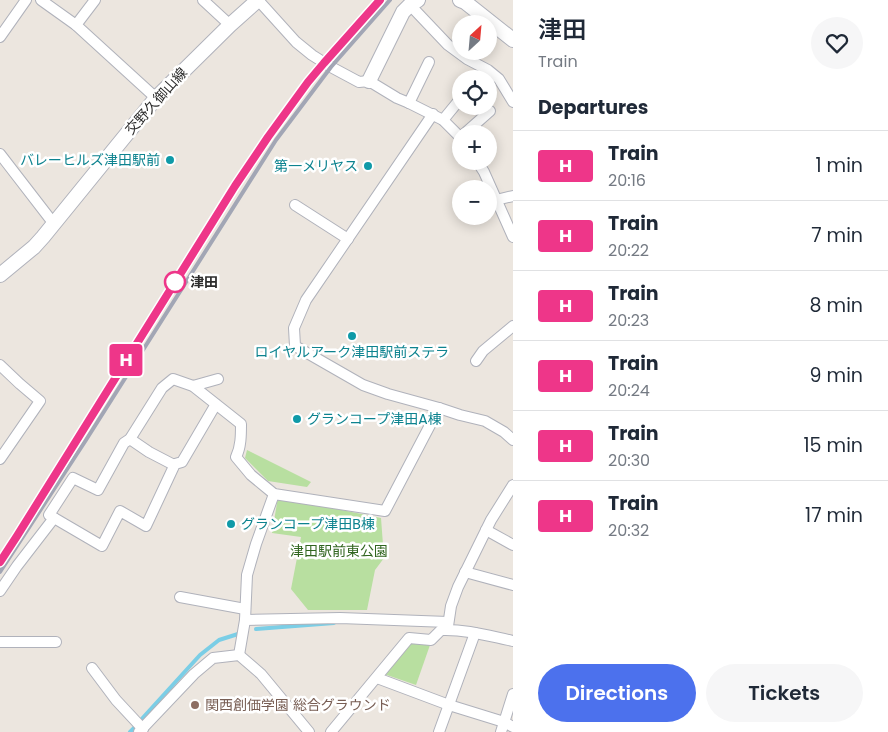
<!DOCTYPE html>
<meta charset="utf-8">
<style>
:root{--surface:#fff;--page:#f6f6f7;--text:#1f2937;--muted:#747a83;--line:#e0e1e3;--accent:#4c71ed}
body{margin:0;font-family:Poppins,"Noto Sans JP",sans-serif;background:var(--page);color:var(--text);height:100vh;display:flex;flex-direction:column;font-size:19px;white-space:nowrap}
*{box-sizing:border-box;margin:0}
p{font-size:16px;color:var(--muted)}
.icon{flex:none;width:28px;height:28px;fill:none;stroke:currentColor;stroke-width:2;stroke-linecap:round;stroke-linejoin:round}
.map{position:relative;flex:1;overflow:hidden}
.details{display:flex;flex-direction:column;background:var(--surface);width:375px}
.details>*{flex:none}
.badge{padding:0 10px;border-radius:4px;font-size:18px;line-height:32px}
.needle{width:32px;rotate:26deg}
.tools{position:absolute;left:452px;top:15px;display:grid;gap:10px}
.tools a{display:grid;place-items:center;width:45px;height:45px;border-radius:50%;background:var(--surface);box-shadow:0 2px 12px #0003;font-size:25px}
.map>.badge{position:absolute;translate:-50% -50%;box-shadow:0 0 0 2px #fff}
h2{padding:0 25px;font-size:19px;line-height:45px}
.round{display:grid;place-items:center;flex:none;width:52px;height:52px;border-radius:26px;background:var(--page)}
.overview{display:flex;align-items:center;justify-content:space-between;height:85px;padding:0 25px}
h1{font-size:24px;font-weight:600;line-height:38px}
.button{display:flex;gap:10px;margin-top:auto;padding:10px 25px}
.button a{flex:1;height:58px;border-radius:30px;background:var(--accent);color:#fff;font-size:20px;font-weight:600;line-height:58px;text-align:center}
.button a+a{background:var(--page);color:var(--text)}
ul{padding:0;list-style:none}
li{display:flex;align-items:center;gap:15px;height:70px;padding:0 25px;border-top:1px solid var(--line)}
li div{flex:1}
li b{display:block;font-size:19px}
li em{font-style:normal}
li .badge{min-width:55px;font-weight:700;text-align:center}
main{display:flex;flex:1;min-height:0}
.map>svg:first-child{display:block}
</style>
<main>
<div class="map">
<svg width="513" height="732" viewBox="0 0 513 732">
<rect width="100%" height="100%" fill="#ece6df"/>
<g fill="#b8dfa0">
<polygon points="247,450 311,482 307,487 268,481 245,458"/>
<polygon points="278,497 381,518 384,558 375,570 367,610 308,610 291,589 301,537 272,533"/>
<polygon points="410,642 430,645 416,685 384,674"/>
</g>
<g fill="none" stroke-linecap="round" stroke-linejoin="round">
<g stroke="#7bcee6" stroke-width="4">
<polyline points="256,629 334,623"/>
<polyline points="139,722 200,655 219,640 238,634"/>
<polyline points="130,732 137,725"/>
</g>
<defs>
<g id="street">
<polyline points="41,0 76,25 156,98"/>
<polyline points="203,0 230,25"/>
<polyline points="258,0 296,42 312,55 331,67 359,82 369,81 397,98 409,103 443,120 461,138"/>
<polyline points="410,5 448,45 467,59 488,70 499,79 513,102"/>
<polyline points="76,25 95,0"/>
<polyline points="0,37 26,0"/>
<polyline points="409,103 429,62"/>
<polyline points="433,114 306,300 294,328 295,346 363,385 388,394 439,408 460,415 485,421 504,432 513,440"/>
<polyline points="443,120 461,98"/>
<polyline points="464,134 490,111"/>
<polyline points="0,154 54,224"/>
<polyline points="477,161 484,172 513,237"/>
<polyline points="496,200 513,196"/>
<polyline points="295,205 348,239"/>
<polyline points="476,361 483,351 513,326"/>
<polyline points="0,365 20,384 40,401 0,459"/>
<polyline points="193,386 218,379"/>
<path d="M216,404L182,462L175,464L146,526L120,511L102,546L49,515L73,478L98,490L124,443L130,439L162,388L173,379L193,386L241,424C241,435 241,447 236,457L251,475L274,494L385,511L439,408"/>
<polyline points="130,439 149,452 174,465"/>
<polyline points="486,530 513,545"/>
<polyline points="465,572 513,585"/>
<polyline points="0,591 17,566 54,518"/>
<polyline points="180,597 245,609"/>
<polyline points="245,620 340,618 448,622"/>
<polyline points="448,626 451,606 458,587 491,520 513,485"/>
<polyline points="0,642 56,642"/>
<polyline points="239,655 245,620 247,575 256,544 274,494"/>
<polyline points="92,668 116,700 143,729"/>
<polyline points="377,678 449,705 504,722 513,727"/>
<polyline points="139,732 194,674 213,658 239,655 261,674 309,732"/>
<path d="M331,732L409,638L431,640L441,630C466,629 489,636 513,641"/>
<polyline points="439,732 475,633"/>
<polyline points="501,732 513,694"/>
</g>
<g id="secondary">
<polyline points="460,0 465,2 513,40"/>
<polyline points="369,81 403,12 410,5 418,0"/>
<polyline points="0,275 34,247 43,237 156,98 230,25 258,0"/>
</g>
</defs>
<use href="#street" stroke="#b0b2bb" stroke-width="12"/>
<use href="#secondary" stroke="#b0b2bb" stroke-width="16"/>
<use href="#street" stroke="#fff" stroke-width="10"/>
<use href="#secondary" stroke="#fff" stroke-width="14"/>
<g stroke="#a2a6b5" stroke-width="4">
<polyline points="60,467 235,186 268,137 316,72 380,0"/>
<polyline points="0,572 86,440 276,140 331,67 390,0"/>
</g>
</g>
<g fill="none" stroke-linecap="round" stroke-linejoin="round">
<defs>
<polyline id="line" points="0,562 17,536 235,186 268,137 308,82 324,63 380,0"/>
</defs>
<use href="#line" stroke="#fff" stroke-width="11"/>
<use href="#line" stroke="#ee3689" stroke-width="8"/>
</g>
<g fill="#0f9aa8" stroke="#fff" stroke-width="2">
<circle cx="170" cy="160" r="5"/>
<circle cx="368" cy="166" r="5"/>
<circle cx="352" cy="336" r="5"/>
<circle cx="297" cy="419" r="5"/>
<circle cx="231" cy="524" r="5"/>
</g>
<circle fill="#fff" stroke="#ee3689" stroke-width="2.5" cx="175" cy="282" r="10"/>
<circle fill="#8d6e63" stroke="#fff" stroke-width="2" cx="195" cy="705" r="5"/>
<g text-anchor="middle" stroke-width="5" stroke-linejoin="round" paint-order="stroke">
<g font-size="14" fill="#2c2c2c" stroke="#fff">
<text transform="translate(156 101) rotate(-48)" y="5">交野久御山線</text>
</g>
<g font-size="14" fill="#0d838f" stroke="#fff" text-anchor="end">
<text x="160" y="165">バレーヒルズ津田駅前</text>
<text x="358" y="171">第一メリヤス</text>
<text x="352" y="357" text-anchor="middle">ロイヤルアーク津田駅前ステラ</text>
<text x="307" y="424" text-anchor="start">グランコープ津田A棟</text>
<text x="241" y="529" text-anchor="start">グランコープ津田B棟</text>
</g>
<g font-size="14" font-weight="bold" fill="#2c2c2c" stroke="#fff" text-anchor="start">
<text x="190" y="287">津田</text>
</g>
<g font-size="14" fill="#316520" stroke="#fff">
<text x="339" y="556">津田駅前東公園</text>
</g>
<g font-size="14" fill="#785e54" stroke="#fff" text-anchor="start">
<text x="205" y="710">関西創価学園 総合グラウンド</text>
</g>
</g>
</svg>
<div class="tools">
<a><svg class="needle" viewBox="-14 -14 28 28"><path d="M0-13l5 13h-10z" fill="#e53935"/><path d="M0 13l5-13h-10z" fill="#747a83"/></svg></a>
<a><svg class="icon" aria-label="locate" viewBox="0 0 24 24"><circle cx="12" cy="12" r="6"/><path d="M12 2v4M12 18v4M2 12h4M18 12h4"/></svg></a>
<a>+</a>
<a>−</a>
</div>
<b class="badge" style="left:126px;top:360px;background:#ee3689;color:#fff">H</b>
</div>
<section class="details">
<div class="overview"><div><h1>津田</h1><p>Train</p></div><a class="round"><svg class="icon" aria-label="heart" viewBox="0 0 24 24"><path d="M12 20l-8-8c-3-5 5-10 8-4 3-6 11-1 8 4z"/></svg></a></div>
<h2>Departures</h2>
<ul>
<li><span class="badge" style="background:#ee3689;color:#fff">H</span><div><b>Train</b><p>20:16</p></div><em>1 min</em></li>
<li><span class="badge" style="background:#ee3689;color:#fff">H</span><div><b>Train</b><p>20:22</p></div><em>7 min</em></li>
<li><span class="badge" style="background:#ee3689;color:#fff">H</span><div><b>Train</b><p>20:23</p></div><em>8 min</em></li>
<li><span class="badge" style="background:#ee3689;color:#fff">H</span><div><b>Train</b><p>20:24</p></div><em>9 min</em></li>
<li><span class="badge" style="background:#ee3689;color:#fff">H</span><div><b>Train</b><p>20:30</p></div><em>15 min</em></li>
<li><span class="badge" style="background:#ee3689;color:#fff">H</span><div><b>Train</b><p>20:32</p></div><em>17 min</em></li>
</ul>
<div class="button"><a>Directions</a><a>Tickets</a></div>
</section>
</main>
